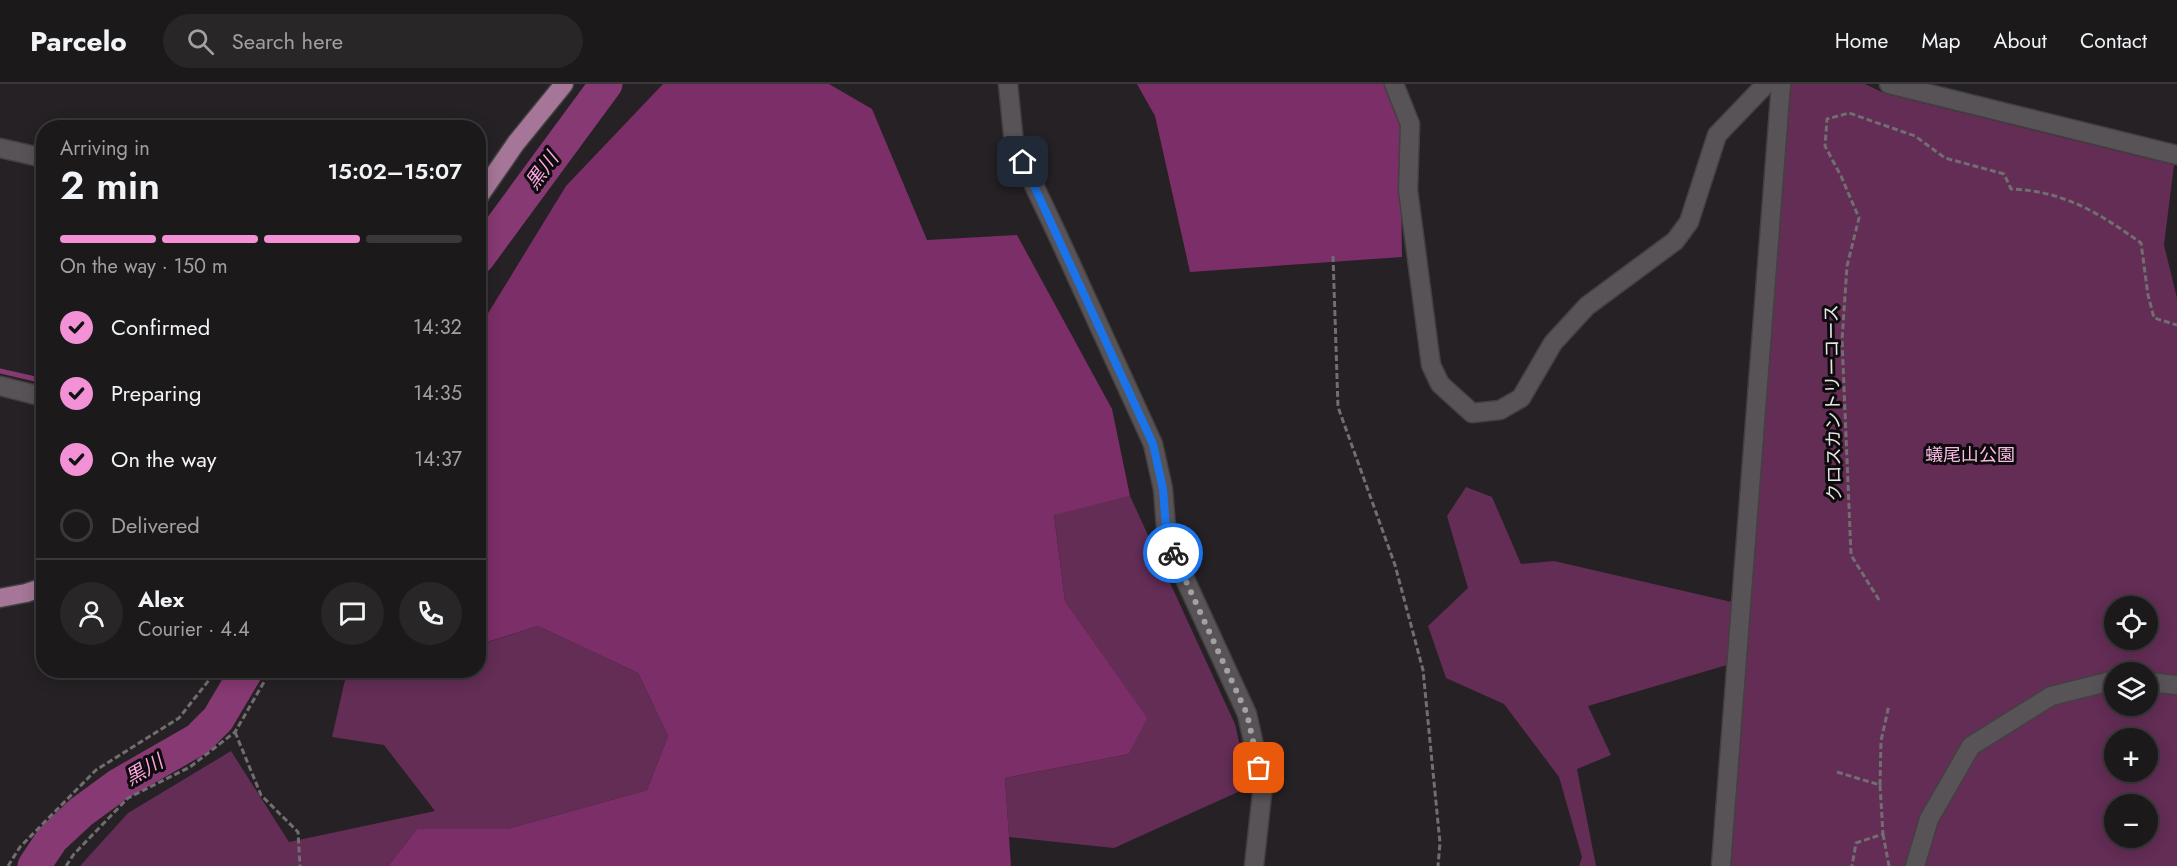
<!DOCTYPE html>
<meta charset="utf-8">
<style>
body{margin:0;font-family:Jost,"Noto Sans JP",sans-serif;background:#292628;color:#f1f3f6;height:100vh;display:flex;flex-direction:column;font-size:22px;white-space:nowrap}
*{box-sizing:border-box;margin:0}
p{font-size:20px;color:#a0a0a3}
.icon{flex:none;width:33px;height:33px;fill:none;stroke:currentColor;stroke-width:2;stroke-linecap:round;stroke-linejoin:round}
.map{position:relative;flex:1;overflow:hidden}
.details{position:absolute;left:36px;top:36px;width:450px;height:558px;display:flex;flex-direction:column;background:#1c191b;border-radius:24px;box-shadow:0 3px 15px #0003,0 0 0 2px #3a383a}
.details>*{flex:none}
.buttons{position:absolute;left:2104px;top:512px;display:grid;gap:12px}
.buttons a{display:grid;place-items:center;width:54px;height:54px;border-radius:50%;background:#1c191b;box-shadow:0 3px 15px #0003,0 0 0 2px #3a383a;font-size:30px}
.pin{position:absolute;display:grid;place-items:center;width:51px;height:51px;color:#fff;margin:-26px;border-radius:12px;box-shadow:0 3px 9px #0006}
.courier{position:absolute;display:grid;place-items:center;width:60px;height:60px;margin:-30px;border:4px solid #1a73e8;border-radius:50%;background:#fff;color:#222;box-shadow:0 2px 8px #0007}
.overview em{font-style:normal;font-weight:600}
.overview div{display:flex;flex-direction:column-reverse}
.overview{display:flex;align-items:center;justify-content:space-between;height:102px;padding:0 24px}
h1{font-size:39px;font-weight:600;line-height:45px}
.bar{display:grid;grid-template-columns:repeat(4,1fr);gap:9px 6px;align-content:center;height:72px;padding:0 24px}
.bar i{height:8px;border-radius:4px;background:#3a383a}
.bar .active{background:#f291d6}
.bar p{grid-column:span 4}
.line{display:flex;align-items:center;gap:15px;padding:0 24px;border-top:2px solid #3a383a}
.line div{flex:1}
.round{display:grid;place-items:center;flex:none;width:63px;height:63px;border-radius:32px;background:#292628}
ol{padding:0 24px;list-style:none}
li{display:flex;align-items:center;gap:18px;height:66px}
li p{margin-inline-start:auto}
li .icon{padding:6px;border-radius:50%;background:#f291d6;color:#111;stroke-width:4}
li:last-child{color:#a0a0a3}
li i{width:33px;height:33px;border:3px solid #3a383a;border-radius:50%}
header{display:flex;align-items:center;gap:36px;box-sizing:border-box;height:84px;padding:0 30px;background:#1c191b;border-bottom:2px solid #3a383a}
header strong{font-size:28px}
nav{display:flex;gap:33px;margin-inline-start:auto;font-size:21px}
.search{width:420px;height:54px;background:#292628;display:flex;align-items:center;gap:15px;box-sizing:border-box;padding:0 21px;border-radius:33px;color:#a0a0a3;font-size:22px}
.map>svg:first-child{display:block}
.green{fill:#632d55;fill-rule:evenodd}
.forest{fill:#7b2e67}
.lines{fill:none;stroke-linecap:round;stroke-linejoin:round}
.stream{stroke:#863972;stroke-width:5}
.river{stroke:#863972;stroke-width:33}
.minor-casing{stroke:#434041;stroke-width:21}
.major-casing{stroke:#434041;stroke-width:21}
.path{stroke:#716e70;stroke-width:3;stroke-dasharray:6 3;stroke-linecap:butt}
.minor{stroke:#585357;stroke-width:18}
.major{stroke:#a57697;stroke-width:18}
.done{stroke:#a4a1a3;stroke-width:6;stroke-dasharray:0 10.8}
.route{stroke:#1a73e8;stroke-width:8}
.labels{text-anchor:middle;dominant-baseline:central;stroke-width:6;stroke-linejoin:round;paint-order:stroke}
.street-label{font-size:18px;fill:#e9e6e7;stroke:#0d0b0c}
.park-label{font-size:18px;fill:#fbb9e6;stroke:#0d0b0c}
.water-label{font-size:20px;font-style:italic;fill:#fba4e1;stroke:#0d0b0c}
</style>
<header>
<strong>Parcelo</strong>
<div class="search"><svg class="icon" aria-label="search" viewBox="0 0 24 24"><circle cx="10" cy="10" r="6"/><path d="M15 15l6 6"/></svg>Search here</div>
<nav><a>Home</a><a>Map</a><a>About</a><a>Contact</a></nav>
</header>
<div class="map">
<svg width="2177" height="782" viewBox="0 0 2177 782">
<rect width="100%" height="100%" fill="#252124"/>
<g class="green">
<path d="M1791 0H1865L1886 10 2174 81 2164 161 2177 214V782H1729L1744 576 1588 622 1611 671 1577 685 1596 782H1579L1582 773 1559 693 1504 620 1446 594 1428 542 1468 504 1447 432 1466 403 1492 413 1521 480 1554 477 1749 522ZM2115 522H2148V555H2115ZM2115 588H2148V621H2115ZM2115 654H2148V687H2115ZM2115 720H2148V753H2115Z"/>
<polygon points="1130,412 1235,640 1249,703 1114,764 1009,753 1005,694 1129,670 1146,634 1065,517 1054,430"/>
<polygon points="538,542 638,589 668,652 647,706 507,745 417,745 388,782 80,782 128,729 231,667 289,758 435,727 384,661 332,653 347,587 389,590 400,586 478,586 479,561"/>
</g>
<g class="forest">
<polygon points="663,0 829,0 872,25 927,156 1017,151 1112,325 1130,412 1054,431 1065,517 1147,634 1129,670 1005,694 1011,782 388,782 417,745 507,745 647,706 668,652 638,589 538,542 478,561 479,244 566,102"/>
<polygon points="1137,0 1386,0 1400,35 1402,173 1190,188 1155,32"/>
</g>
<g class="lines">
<polyline class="stream" points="0,287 44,297"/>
<g class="river">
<polyline points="478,174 606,0"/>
<polyline points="34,782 52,755 81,728 118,701 198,655 218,635 247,586"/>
</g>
<defs>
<g id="minor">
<polyline points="1008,0 1014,59 1058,152 1153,360 1163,405 1167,456 1247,630 1263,701 1254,782"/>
<polyline points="1394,0 1410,40 1408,106 1431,281 1440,300 1472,329 1500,326 1521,314 1553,259 1587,222 1675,157 1689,138 1717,51 1766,0"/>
<polyline points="1889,0 2177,71"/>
<polyline points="0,64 44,74"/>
<polyline points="0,302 44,313"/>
<polyline points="2148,598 2177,601"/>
<polyline points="1721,782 1781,0"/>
<polyline points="1915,782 1929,735 1971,662 2051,612 2115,596"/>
</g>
<g id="major">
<polyline points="478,114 516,59 564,0"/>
<polyline points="0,514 26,509 44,503"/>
</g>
</defs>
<use href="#minor" class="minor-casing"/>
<use href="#major" class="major-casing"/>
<g class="path">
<polyline points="1333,172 1338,323 1395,481 1423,586 1440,759 1438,782"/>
<path d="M1879 516 1851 471 1842 256 1847 182 1859 134 1841 92 1825 62 1827 35 1849 29 1915 52 1945 74 2004 90 2011 105C2064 107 2099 129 2141 159L2148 211 2154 234 2177 241"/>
<polyline points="235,648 261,711 298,748 300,782"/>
<polyline points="1837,688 1880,701 1883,750 1856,759 1852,782"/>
<polyline points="1880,701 1881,657 1889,621"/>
<polyline points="1883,750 1889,782"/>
<polyline points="8,782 20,763 96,686 179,634 217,586"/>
<polyline points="66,782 74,770 128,714 190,683 235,648 271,586"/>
</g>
<use href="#minor" class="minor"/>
<use href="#major" class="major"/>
</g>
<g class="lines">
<polyline class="done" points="1173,469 1247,630 1259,684"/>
<polyline class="route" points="1023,78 1153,360 1163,405 1167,456 1173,469"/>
</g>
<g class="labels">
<g class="street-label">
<text transform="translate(1833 319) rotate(-91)">クロスカントリーコース</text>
</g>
<g class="park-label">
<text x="1970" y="371">蟻尾山公園</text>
</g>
<g class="water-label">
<text transform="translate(542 87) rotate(-54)">黒川</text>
<text transform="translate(144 686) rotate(-30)">黒川</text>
</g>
</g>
</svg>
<div class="buttons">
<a><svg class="icon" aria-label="locate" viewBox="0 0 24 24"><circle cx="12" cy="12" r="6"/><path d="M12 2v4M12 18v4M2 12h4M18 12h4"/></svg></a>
<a><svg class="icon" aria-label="layers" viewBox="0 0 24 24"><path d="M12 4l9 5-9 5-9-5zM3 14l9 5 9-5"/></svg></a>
<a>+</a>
<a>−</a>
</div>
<div class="pin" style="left:1259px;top:684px;background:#ea580c"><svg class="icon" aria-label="bag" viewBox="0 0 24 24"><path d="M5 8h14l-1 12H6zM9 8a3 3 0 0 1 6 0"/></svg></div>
<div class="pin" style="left:1023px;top:78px;background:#1f2937"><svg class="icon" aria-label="home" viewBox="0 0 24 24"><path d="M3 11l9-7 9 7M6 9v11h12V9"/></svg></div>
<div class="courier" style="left:1173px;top:469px"><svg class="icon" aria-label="bike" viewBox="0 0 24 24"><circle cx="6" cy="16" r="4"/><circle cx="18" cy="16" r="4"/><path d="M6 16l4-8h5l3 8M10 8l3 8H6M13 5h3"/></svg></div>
<section class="details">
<div class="overview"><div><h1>2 min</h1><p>Arriving in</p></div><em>15:02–15:07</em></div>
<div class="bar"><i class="active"></i><i class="active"></i><i class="active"></i><i></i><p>On the way · 150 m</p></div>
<ol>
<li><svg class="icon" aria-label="check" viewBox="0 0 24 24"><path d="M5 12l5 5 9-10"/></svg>Confirmed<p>14:32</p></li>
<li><svg class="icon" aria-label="check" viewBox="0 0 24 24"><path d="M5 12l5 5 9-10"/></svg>Preparing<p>14:35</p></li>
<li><svg class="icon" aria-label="check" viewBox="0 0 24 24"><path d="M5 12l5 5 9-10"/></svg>On the way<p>14:37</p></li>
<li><i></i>Delivered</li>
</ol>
<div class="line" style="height:108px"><a class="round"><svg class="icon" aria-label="person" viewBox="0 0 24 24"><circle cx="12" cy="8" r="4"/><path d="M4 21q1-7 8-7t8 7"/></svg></a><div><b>Alex</b><p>Courier · 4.4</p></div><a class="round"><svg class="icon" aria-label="chat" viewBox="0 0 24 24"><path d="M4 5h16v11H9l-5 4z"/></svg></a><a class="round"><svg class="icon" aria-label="phone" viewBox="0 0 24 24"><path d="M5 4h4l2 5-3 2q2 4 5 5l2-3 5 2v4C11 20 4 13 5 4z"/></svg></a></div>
</section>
</div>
